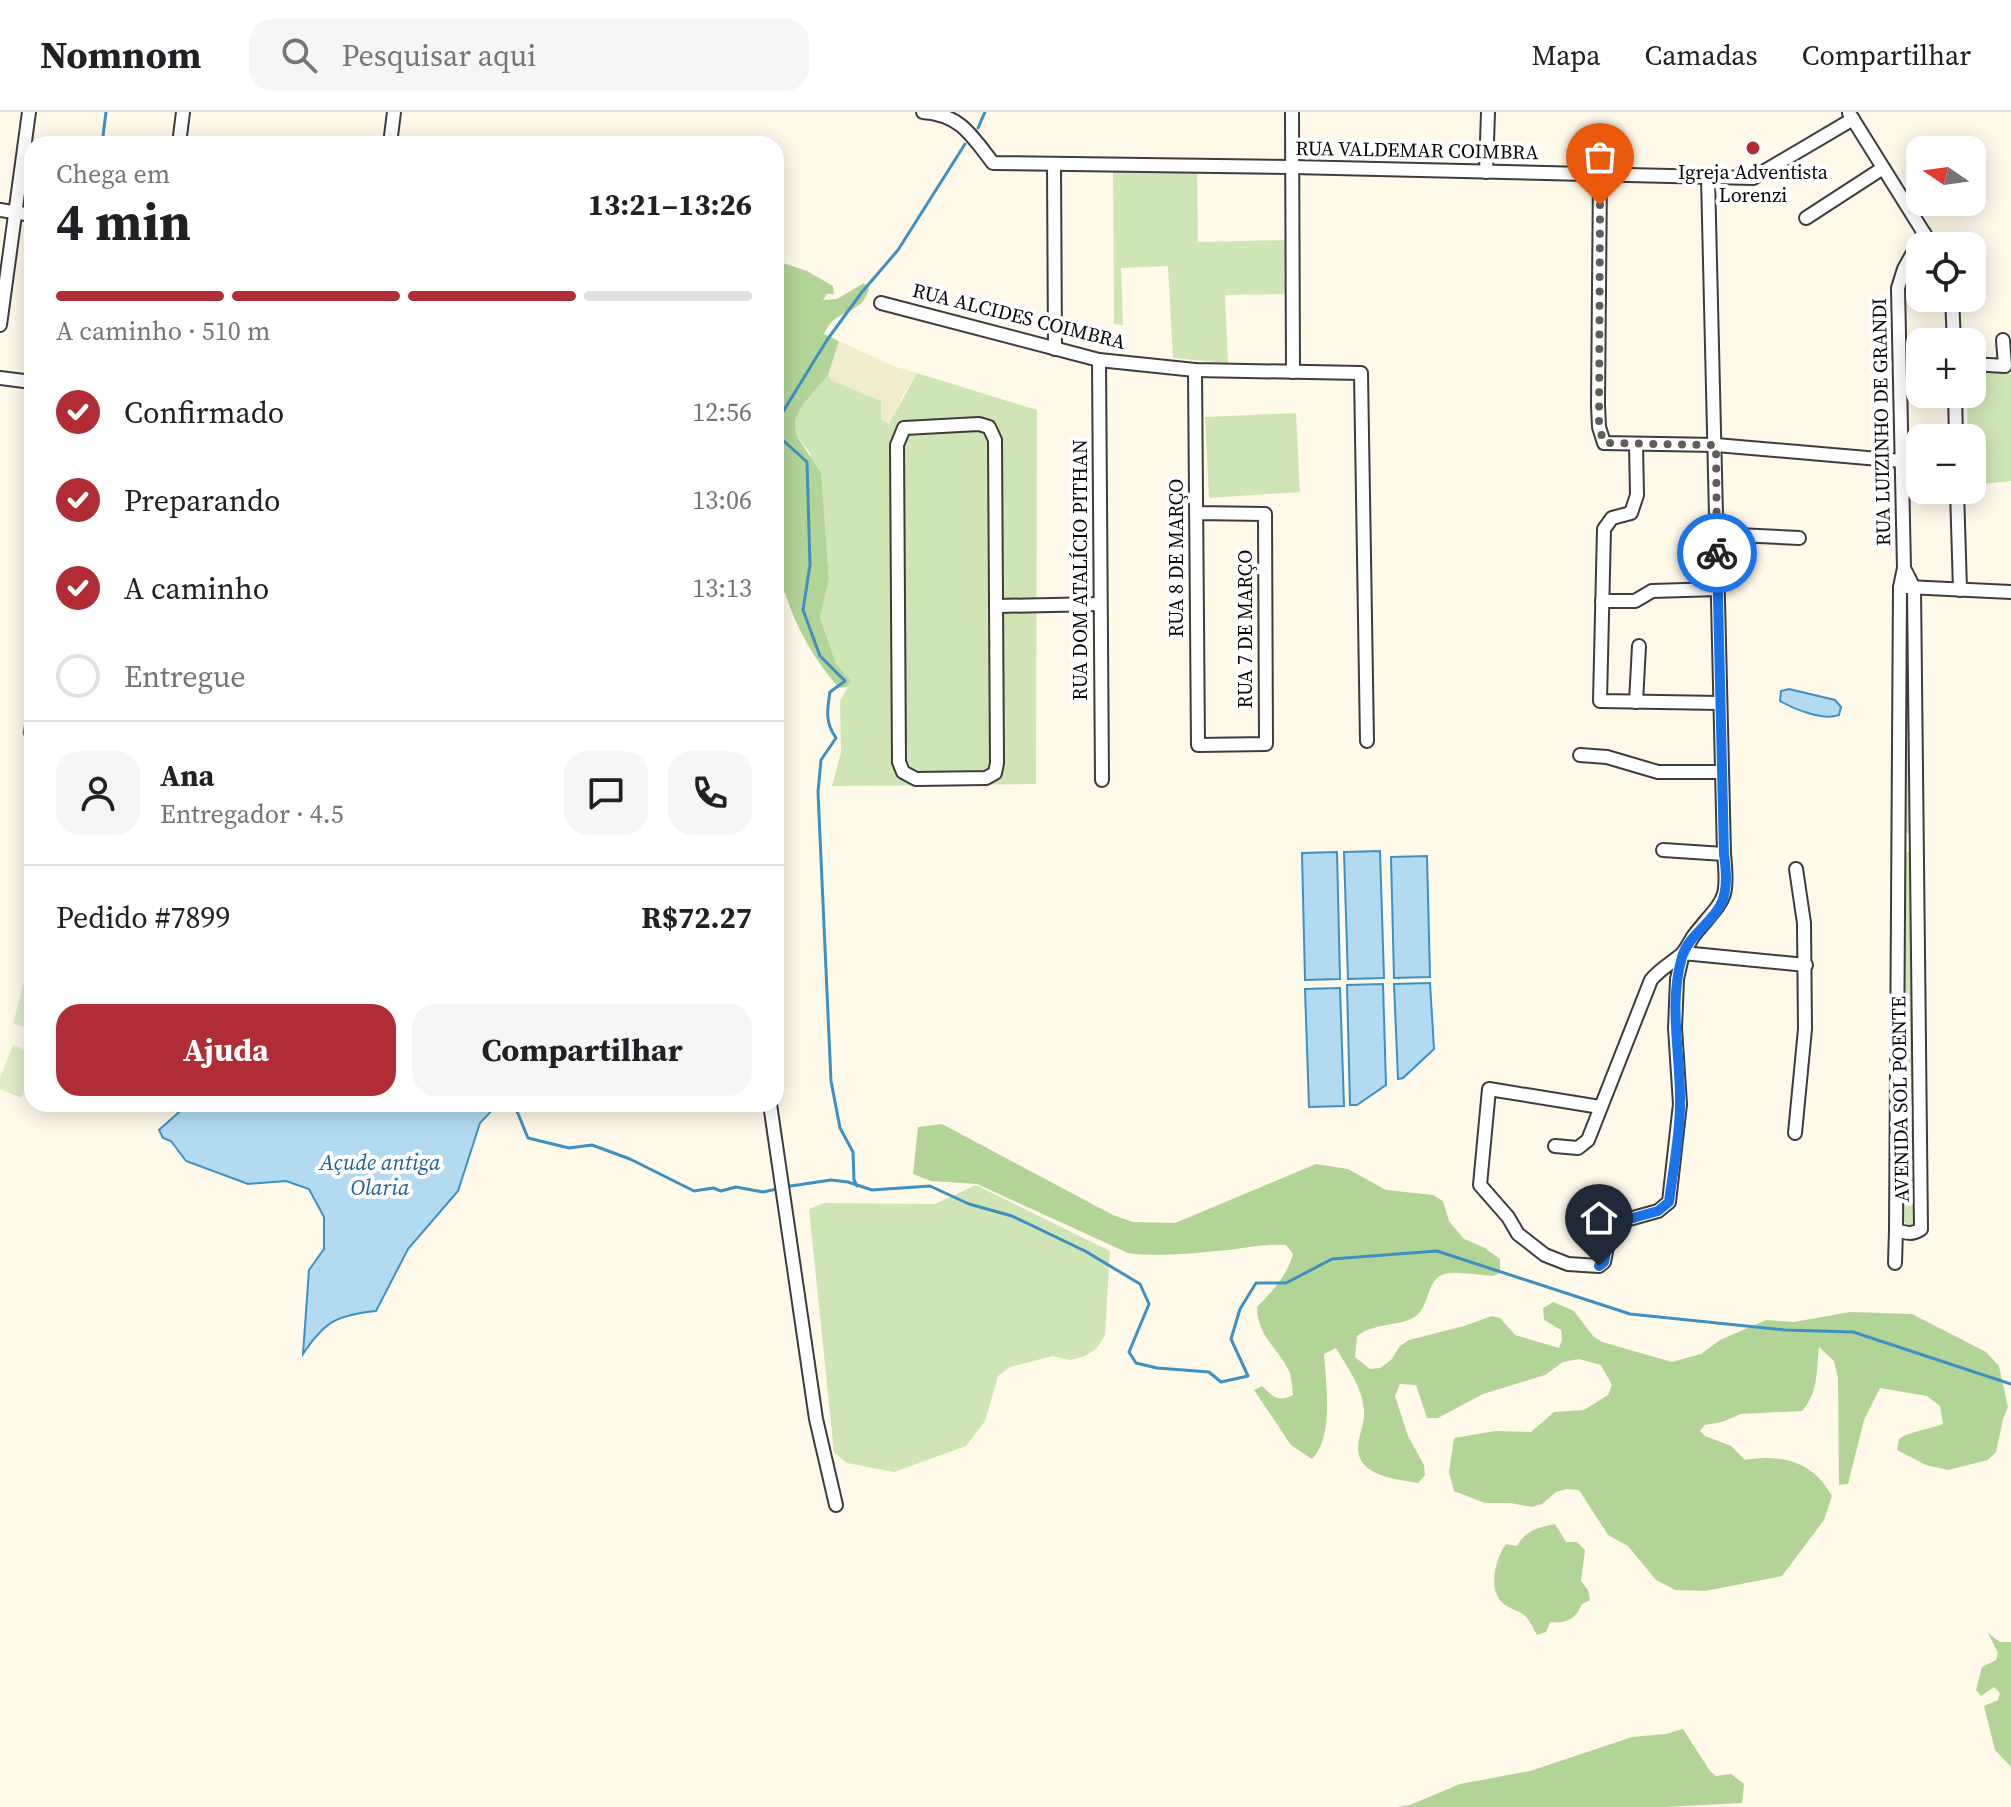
<!DOCTYPE html>
<html lang="pt">
<meta charset="utf-8">
<style>
body{margin:0;font-family:"Source Serif 4",serif;background:#f6f6f6;color:#202124;height:100vh;display:flex;flex-direction:column;font-size:30px;white-space:nowrap}
*{box-sizing:border-box;margin:0}
p{font-size:26px;color:#757577}
.icon{flex:none;width:44px;height:44px;fill:none;stroke:currentColor;stroke-width:2;stroke-linecap:round;stroke-linejoin:round}
.map{position:relative;flex:1;overflow:hidden}
.panel{position:absolute;left:24px;top:24px;width:760px;height:976px;display:flex;flex-direction:column;background:#fff;border-radius:24px;box-shadow:0 4px 20px #0003}
.panel>*{flex:none}
.needle{width:52px;rotate:283deg}
.fabs{position:absolute;left:1906px;top:24px;display:grid;gap:16px}
.fabs a{display:grid;place-items:center;width:80px;height:80px;border-radius:16px;background:#fff;box-shadow:0 4px 20px #0003;font-size:40px}
.pin{position:absolute;display:grid;place-items:center;width:68px;height:68px;color:#fff;margin:-82px -34px;border-radius:50% 50% 50% 0;rotate:-45deg;box-shadow:0 0 8px #0007}
.pin .icon{rotate:45deg}
.courier{position:absolute;display:grid;place-items:center;width:80px;height:80px;margin:-40px;border:6px solid #1a73e8;border-radius:50%;background:#fff;color:#222;box-shadow:0 2px 10px #0007}
.summary em{font-style:normal;font-weight:700}
.summary div{display:flex;flex-direction:column-reverse}
.summary{display:flex;align-items:center;justify-content:space-between;height:136px;padding:0 32px}
h1{font-size:52px;font-weight:700;line-height:60px}
.bar{display:grid;grid-template-columns:repeat(4,1fr);gap:12px 8px;align-content:center;height:96px;padding:0 32px}
.bar i{height:10px;border-radius:6px;background:#e0e0e0}
.bar .selected{background:#b02d36}
.bar p{grid-column:span 4}
.line{display:flex;align-items:center;gap:20px;padding:0 32px;border-top:2px solid #e0e0e0}
.line div{flex:1}
.round{display:grid;place-items:center;flex:none;width:84px;height:84px;border-radius:24px;background:#f6f6f6}
ol{padding:0 32px;list-style:none}
li{display:flex;align-items:center;gap:24px;height:88px}
li p{margin-inline-start:auto}
li .icon{padding:8px;border-radius:50%;background:#b02d36;color:#fff;stroke-width:4}
li:last-child{color:#757577}
li i{width:44px;height:44px;border:4px solid #e0e0e0;border-radius:50%}
.cta{display:flex;gap:16px;margin-top:auto;padding:16px 32px}
.cta a{flex:1;height:92px;border-radius:24px;background:#b02d36;color:#fff;font-size:32px;font-weight:700;line-height:92px;text-align:center}
.cta a+a{background:#f6f6f6;color:#202124}
header{display:flex;align-items:center;gap:48px;box-sizing:border-box;height:112px;padding:0 40px;background:#fff;border-bottom:2px solid #e0e0e0}
header strong{font-size:38px}
nav{display:flex;gap:44px;margin-inline-start:auto;font-size:28px}
.search{width:560px;height:72px;background:#f6f6f6;display:flex;align-items:center;gap:20px;box-sizing:border-box;padding:0 28px;border-radius:24px;color:#757577;font-size:30px}
.map>svg:first-child{display:block}
.farmland{fill:#f1edcc}
.green{fill:#cfe5b6}
.forest{fill:#b3d497}
.pitch{fill:#e0edc7}
.water{fill:#b2daf1;stroke:#3e90c3;stroke-width:2}
.lines{fill:none;stroke-linecap:round;stroke-linejoin:round}
.stream{stroke:#3e90c3;stroke-width:3}
.street-casing{stroke:#3d3d3d;stroke-width:16}
.street{stroke:#fff;stroke-width:12}
.done{stroke:#5f5e58;stroke-width:8;stroke-dasharray:0 14.4}
.route{stroke:#1a73e8;stroke-width:10}
.poi-dot{fill:#b02d36;stroke:#fff;stroke-width:3}
.labels{text-anchor:middle;dominant-baseline:central;stroke-width:8;stroke-linejoin:round;paint-order:stroke}
.street-label{font-size:20px;fill:#0a0a0a;stroke:#fff}
.poi-label{font-size:20px;fill:#0a0a0a;stroke:#fff}
.water-label{font-size:22px;font-style:italic;fill:#1e6192;stroke:#fff}
</style>
<header>
<strong>Nomnom</strong>
<div class="search"><svg class="icon" aria-label="search" viewBox="0 0 24 24"><circle cx="10" cy="10" r="6"/><path d="M15 15l6 6"/></svg>Pesquisar aqui</div>
<nav><a>Mapa</a><a>Camadas</a><a>Compartilhar</a></nav>
</header>
<div class="map">
<svg width="2011" height="1695" viewBox="0 0 2011 1695">
<rect width="100%" height="100%" fill="#fef9e9"/>
<polygon class="farmland" points="839,229 893,254 917,261 903,283 890,313 881,307 881,289 831,268 828,263"/>
<g class="green">
<polygon points="1113,57 1197,60 1198,130 1287,128 1287,182 1225,183 1228,251 1173,246 1168,154 1121,156 1123,213 1114,212"/>
<polygon points="1972,257 2011,261 2011,369 1972,373 1972,326 1968,326 1967,282 1972,282"/>
<polygon points="917,261 1037,298 1036,672 832,674 841,640 840,589 851,569 836,552 820,505 829,466 824,406 810,341 796,323 795,308 801,295 828,263 831,268 881,289 881,307 889,312"/>
<polygon points="1296,301 1300,380 1209,386 1205,305"/>
<polygon points="1908,487 1914,722 1910,723 1905,719"/>
<polygon points="1908,740 1911,741 1913,747 1913,979 1909,988 1905,989 1900,987 1904,743"/>
<polygon points="1909,1003 1915,1010 1917,1111 1908,1114 1900,1105 1900,1009"/>
<polygon points="976,1073 1110,1139 1105,1223 1097,1236 1085,1244 1070,1248 1053,1244 1010,1255 998,1264 985,1309 966,1334 894,1360 847,1351 834,1341 809,1097 824,1091 935,1092"/>
</g>
<g class="forest">
<path d="M776 143 777 149 807 159 833 174 834 182H827L823 188 837 187 864 171 869 177C862 201 843 197 831 211 828 214 826 218 824 222L839 229 828 263 801 295 795 308 796 323 821 361 829 467 820 505 836 552 851 569 847 575 839 576C815 549 796 516 785 481L776 477Z"/>
<path d="M942 1012 1113 1103 1133 1110 1175 1111 1316 1052 1348 1057 1386 1078 1433 1083 1443 1089 1449 1109 1464 1127 1485 1136 1500 1147V1161L1493 1164C1479 1163 1463 1160 1449 1161 1423 1164 1433 1197 1411 1207 1393 1214 1373 1212 1357 1224L1355 1245 1370 1257 1380 1256 1391 1248 1400 1234 1409 1228 1464 1214 1492 1204 1500 1206 1515 1223 1559 1236 1562 1228 1561 1218 1544 1208 1543 1196 1553 1190 1574 1199 1593 1224 1602 1230 1672 1250 1701 1242 1720 1228 1766 1208 1794 1210 1850 1200 1912 1202 1986 1240 1999 1254 2008 1295 2003 1307 1996 1340 1988 1348 1948 1358 1926 1353 1897 1338 1899 1327C1912 1318 1928 1318 1943 1312L1940 1294 1927 1284 1880 1276 1864 1308 1848 1372 1839 1373 1838 1266 1834 1249 1819 1235C1816 1259 1819 1280 1802 1299L1741 1302 1722 1310 1705 1313 1700 1319 1705 1324 1731 1334 1745 1348C1782 1342 1813 1349 1832 1384L1824 1408 1782 1464 1705 1479 1675 1478 1656 1468 1628 1434 1608 1423 1579 1378 1567 1377 1556 1380 1542 1392 1532 1395 1510 1391H1485L1454 1379 1449 1360 1454 1326 1495 1319 1531 1320 1554 1300 1584 1298 1608 1283 1612 1273 1601 1253 1579 1247 1563 1250 1545 1263 1483 1282 1438 1306H1427L1416 1273 1400 1272 1395 1284 1408 1324 1424 1353 1425 1363 1418 1371C1398 1367 1358 1365 1358 1336 1358 1324 1365 1312 1364 1299 1363 1276 1347 1255 1336 1236L1324 1242C1326 1270 1334 1326 1312 1347L1291 1333 1254 1278 1262 1274C1272 1284 1278 1291 1293 1283 1292 1275 1292 1264 1288 1257 1276 1234 1257 1223 1257 1195 1272 1180 1288 1162 1293 1142L1286 1133C1262 1131 1240 1138 1216 1139 1187 1142 1156 1145 1128 1141L977 1072 931 1069 913 1062 918 1015Z"/>
<path d="M1555 1412 1566 1430H1577L1585 1438 1581 1469 1588 1478 1590 1488 1582 1492C1576 1507 1566 1512 1550 1510L1546 1520 1537 1523C1534 1518 1531 1511 1527 1506 1522 1499 1511 1498 1504 1492 1487 1479 1495 1447 1506 1432L1517 1434C1526 1418 1537 1416 1555 1412Z"/>
<polygon points="1988,1521 2000,1530 2011,1530 2011,1655 1995,1638 1984,1594 1998,1588 2000,1581 1994,1575 1981,1584 1976,1578 1982,1555 1996,1548 1998,1541"/>
<polygon points="1683,1617 1710,1659 1716,1664 1731,1662 1744,1672 1742,1691 1664,1695 1398,1695 1410,1693 1460,1672 1530,1659 1632,1625 1666,1622"/>
</g>
<g class="pitch">
<polygon points="26,862 32,864 32,917 13,912"/>
<polygon points="13,933 32,941 32,959 21,986 0,977 0,965"/>
</g>
<g class="water">
<path d="M1789 577 1835 588 1841 595 1839 603C1823 609 1794 597 1780 589L1781 579Z"/>
<polygon points="1380,739 1384,866 1348,867 1344,740"/>
<polygon points="1337,740 1340,867 1305,868 1302,741"/>
<polygon points="1427,744 1430,865 1394,866 1391,745"/>
<polygon points="1430,871 1434,937 1403,966 1398,967 1394,872"/>
<polygon points="1383,872 1386,973 1357,993 1350,993 1347,873"/>
<polygon points="1340,876 1344,994 1309,995 1305,877"/>
<path d="M188 992H498L480 1011 458 1079 408 1137 376 1199C337 1203 325 1209 303 1242L309 1158 324 1137V1105L309 1077 286 1069 248 1072 186 1049 171 1029 163 1026 159 1018Z"/>
</g>
<g class="lines">
<g class="stream">
<polyline points="978,16 985,0"/>
<polyline points="102,32 106,0"/>
<polyline points="776,311 827,228 862,180 898,138 965,32"/>
<path d="M776 322 807 350 810 453 803 498 820 544 845 569 830 580C827 599 825 610 836 626L821 648 818 680 831 969 840 1016 853 1040 854 1068 857 1074"/>
<polyline points="32,434 32,435"/>
<polyline points="32,575 24,621 32,639"/>
<polyline points="514,992 528,1026 569,1036 592,1033 630,1047 694,1079 713,1076 721,1079 736,1075 763,1080 777,1077"/>
<polyline points="784,1075 831,1068 848,1070 872,1078 930,1074 969,1092 1012,1104 1085,1139 1140,1172 1149,1192 1129,1240 1136,1251 1157,1256 1209,1260 1221,1270 1248,1264 1231,1227 1240,1197 1256,1171 1286,1171 1332,1147 1437,1139 1630,1202 1785,1218 1853,1220 2011,1272"/>
</g>
<defs>
<g id="street">
<path d="M923 0C961 3 971 23 993 51L1293 55 1753 66 1853 7"/>
<polyline points="1292,0 1293,260"/>
<polyline points="1849,1 1932,134"/>
<polyline points="179,32 183,0"/>
<polyline points="390,32 394,0"/>
<polyline points="1054,52 1055,237"/>
<polyline points="1486,60 1488,0"/>
<polyline points="1600,62 1598,293 1599,315 1604,331 1716,333 1902,349"/>
<polyline points="0,98 32,103"/>
<polyline points="1806,106 1883,56"/>
<polyline points="1952,186 1954,230"/>
<polyline points="881,191 1099,248 1195,258 1361,261 1367,629"/>
<polyline points="0,213 29,0"/>
<polyline points="1099,248 1102,668"/>
<polyline points="1972,252 2005,254 2003,228"/>
<polyline points="1195,258 1198,633 1266,632 1265,402 1196,401"/>
<polyline points="0,266 32,270"/>
<polyline points="1955,282 1956,326"/>
<polygon points="979,312 989,315 995,328 997,651 995,661 986,666 916,667 903,660 899,650 897,333 904,316"/>
<polyline points="1636,332 1637,383 1631,401 1612,406 1604,417 1600,589 1720,591"/>
<polyline points="1957,378 1960,478"/>
<polyline points="1717,422 1799,426"/>
<path d="M1904 456 1914 476 1921 1117C1913 1123 1905 1121 1896 1118L1900 475 1904 456 1898 176 1904 157 1924 121"/>
<polyline points="1907,475 2011,480"/>
<polyline points="1602,489 1635,489 1652,479 1718,477"/>
<polyline points="997,494 1100,492"/>
<polyline points="1636,590 1639,534"/>
<polyline points="1580,643 1607,645 1658,660 1722,660"/>
<polyline points="1663,738 1724,742"/>
<polyline points="770,992 816,1307 836,1393"/>
<polyline points="1600,995 1489,977 1480,1073 1508,1105 1518,1122 1545,1143 1568,1152 1599,1154 1604,1150 1610,1120 1615,1111 1658,1099 1669,1090 1680,992 1675,916 1677,867 1683,841 1806,853"/>
<polyline points="1795,1021 1805,917 1804,811 1796,757"/>
<path d="M1555 1034 1578 1036 1588 1028 1651 868C1660 857 1670 852 1681 843 1687 837 1690 828 1695 822 1724 786 1729 790 1724 742L1708 65"/>
<polyline points="1895,1151 1896,1118"/>
</g>
</defs>
<use href="#street" class="street-casing"/>
<use href="#street" class="street"/>
</g>
<g class="lines">
<polyline class="done" points="1600,93 1599,315 1604,331 1716,333 1717,441"/>
<path class="route" d="M1599 1154 1604 1150 1610 1120 1615 1111 1658 1099 1669 1090C1673 1058 1680 1024 1680 992 1681 942 1668 894 1682 845 1689 822 1713 811 1722 790 1728 774 1726 758 1724 742L1717 441"/>
</g>
<circle class="poi-dot" cx="1753" cy="36" r="8"/>
<g class="labels">
<g class="street-label">
<text transform="translate(1417 38) rotate(1)">RUA VALDEMAR COIMBRA</text>
<text transform="translate(1019 204) rotate(14)">RUA ALCIDES COIMBRA</text>
<text transform="translate(1881 310) rotate(-91)">RUA LUIZINHO DE GRANDI</text>
<text transform="translate(1176 446) rotate(-90)">RUA 8 DE MARÇO</text>
<text transform="translate(1080 458) rotate(-90)">RUA DOM ATALÍCIO PITHAN</text>
<text transform="translate(1245 517) rotate(-90)">RUA 7 DE MARÇO</text>
<text transform="translate(1900 987) rotate(-91)">AVENIDA SOL POENTE</text>
</g>
<g class="poi-label">
<text x="1753" y="60">Igreja Adventista<tspan x="1753" dy="23">Lorenzi</tspan></text>
</g>
<g class="water-label">
<text x="380" y="1050">Açude antiga<tspan x="380" dy="25">Olaria</tspan></text>
</g>
</g>
</svg>
<div class="fabs">
<a><svg class="needle" viewBox="-14 -14 28 28"><path d="M0-13l5 13h-10z" fill="#e53935"/><path d="M0 13l5-13h-10z" fill="#757577"/></svg></a>
<a><svg class="icon" aria-label="locate" viewBox="0 0 24 24"><circle cx="12" cy="12" r="6"/><path d="M12 2v4M12 18v4M2 12h4M18 12h4"/></svg></a>
<a>+</a>
<a>−</a>
</div>
<div class="pin" style="left:1600px;top:93px;background:#ea580c"><svg class="icon" aria-label="bag" viewBox="0 0 24 24"><path d="M5 8h14l-1 12H6zM9 8a3 3 0 0 1 6 0"/></svg></div>
<div class="pin" style="left:1599px;top:1154px;background:#1f2937"><svg class="icon" aria-label="home" viewBox="0 0 24 24"><path d="M3 11l9-7 9 7M6 9v11h12V9"/></svg></div>
<div class="courier" style="left:1717px;top:441px"><svg class="icon" aria-label="bike" viewBox="0 0 24 24"><circle cx="6" cy="16" r="4"/><circle cx="18" cy="16" r="4"/><path d="M6 16l4-8h5l3 8M10 8l3 8H6M13 5h3"/></svg></div>
<section class="panel">
<div class="summary"><div><h1>4 min</h1><p>Chega em</p></div><em>13:21–13:26</em></div>
<div class="bar"><i class="selected"></i><i class="selected"></i><i class="selected"></i><i></i><p>A caminho · 510 m</p></div>
<ol>
<li><svg class="icon" aria-label="check" viewBox="0 0 24 24"><path d="M5 12l5 5 9-10"/></svg>Confirmado<p>12:56</p></li>
<li><svg class="icon" aria-label="check" viewBox="0 0 24 24"><path d="M5 12l5 5 9-10"/></svg>Preparando<p>13:06</p></li>
<li><svg class="icon" aria-label="check" viewBox="0 0 24 24"><path d="M5 12l5 5 9-10"/></svg>A caminho<p>13:13</p></li>
<li><i></i>Entregue</li>
</ol>
<div class="line" style="height:144px"><a class="round"><svg class="icon" aria-label="person" viewBox="0 0 24 24"><circle cx="12" cy="8" r="4"/><path d="M4 21q1-7 8-7t8 7"/></svg></a><div><b>Ana</b><p>Entregador · 4.5</p></div><a class="round"><svg class="icon" aria-label="chat" viewBox="0 0 24 24"><path d="M4 5h16v11H9l-5 4z"/></svg></a><a class="round"><svg class="icon" aria-label="phone" viewBox="0 0 24 24"><path d="M5 4h4l2 5-3 2q2 4 5 5l2-3 5 2v4C11 20 4 13 5 4z"/></svg></a></div>
<div class="line" style="height:104px"><div>Pedido #7899</div><b>R$72.27</b></div>
<div class="cta"><a>Ajuda</a><a>Compartilhar</a></div>
</section>
</div>
